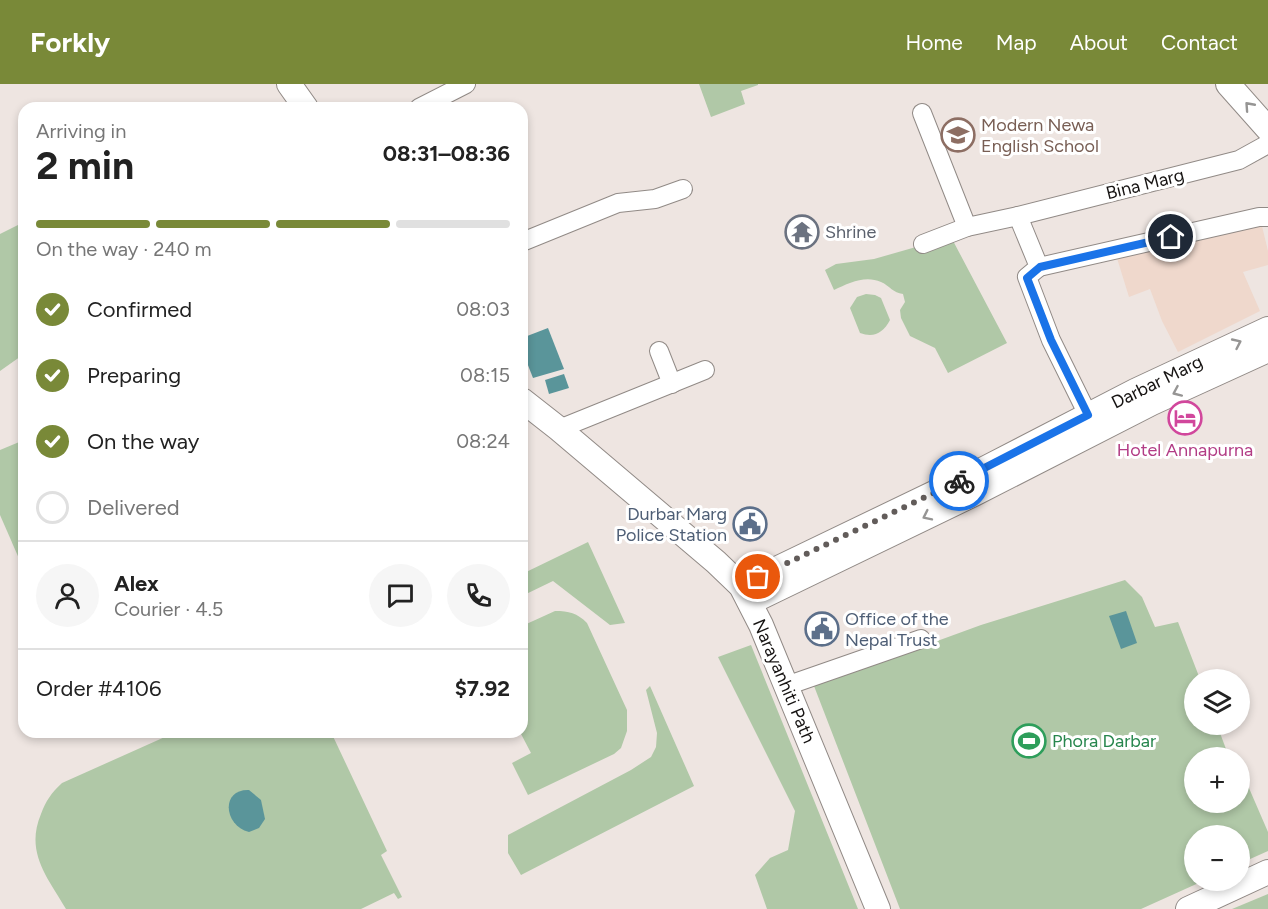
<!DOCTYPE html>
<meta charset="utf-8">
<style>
body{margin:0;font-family:Figtree,sans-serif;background:#f6f6f6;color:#222;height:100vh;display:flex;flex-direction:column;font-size:22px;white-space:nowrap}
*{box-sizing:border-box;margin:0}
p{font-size:20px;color:#767676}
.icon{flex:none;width:33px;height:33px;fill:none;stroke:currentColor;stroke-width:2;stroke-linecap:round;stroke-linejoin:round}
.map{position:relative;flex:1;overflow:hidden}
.panel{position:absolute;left:18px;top:18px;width:510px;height:636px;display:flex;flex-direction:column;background:#fff;border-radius:18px;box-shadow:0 3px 9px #0003}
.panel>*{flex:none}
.fabs{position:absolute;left:1184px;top:585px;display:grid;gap:12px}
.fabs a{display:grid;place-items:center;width:66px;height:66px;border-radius:50%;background:#fff;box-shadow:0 3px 9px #0003;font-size:30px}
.pin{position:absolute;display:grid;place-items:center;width:51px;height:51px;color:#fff;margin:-26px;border:3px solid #fff;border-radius:50%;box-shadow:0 2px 6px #0007}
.courier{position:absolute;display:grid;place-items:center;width:60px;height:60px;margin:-30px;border:4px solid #1a73e8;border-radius:50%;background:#fff;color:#222;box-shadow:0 2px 8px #0007}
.overview em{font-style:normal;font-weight:700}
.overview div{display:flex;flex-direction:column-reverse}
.overview{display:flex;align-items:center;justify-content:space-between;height:102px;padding:0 18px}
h1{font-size:39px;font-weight:700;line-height:45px}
.bar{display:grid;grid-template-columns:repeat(4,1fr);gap:9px 6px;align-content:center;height:72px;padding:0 18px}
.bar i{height:8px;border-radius:4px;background:#e0e0e0}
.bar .current{background:#798938}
.bar p{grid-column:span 4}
.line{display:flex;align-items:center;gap:15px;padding:0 18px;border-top:2px solid #e0e0e0}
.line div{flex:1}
.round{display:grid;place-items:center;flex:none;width:63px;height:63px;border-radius:32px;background:#f6f6f6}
ol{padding:0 18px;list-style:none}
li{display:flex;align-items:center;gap:18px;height:66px}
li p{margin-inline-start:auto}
li .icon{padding:6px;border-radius:50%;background:#798938;color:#fff;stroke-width:4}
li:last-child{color:#767676}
li i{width:33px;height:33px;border:3px solid #e0e0e0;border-radius:50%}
header{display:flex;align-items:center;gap:36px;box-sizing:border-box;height:84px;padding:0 30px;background:#798938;color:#fff}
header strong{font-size:28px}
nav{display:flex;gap:33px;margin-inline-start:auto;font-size:21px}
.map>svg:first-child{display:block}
.commercial{fill:#efd8cc}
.green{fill:#b0c8a7}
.water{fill:#5a959a}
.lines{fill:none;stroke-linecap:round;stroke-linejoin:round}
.minor-casing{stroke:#918a86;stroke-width:20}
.major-casing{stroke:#918a86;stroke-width:26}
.minor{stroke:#fff;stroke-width:18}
.major{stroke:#fff;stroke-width:24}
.oneway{stroke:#969594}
.done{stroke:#625c5a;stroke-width:6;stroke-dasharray:0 10.8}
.route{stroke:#1a73e8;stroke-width:8}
.labels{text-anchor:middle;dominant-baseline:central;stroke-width:6;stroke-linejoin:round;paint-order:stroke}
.education-label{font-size:18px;fill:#785e54;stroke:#fff;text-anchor:start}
.street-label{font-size:18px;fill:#161312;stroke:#fff}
.worship-label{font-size:18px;fill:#5b616d;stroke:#fff;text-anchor:start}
.hotel-label{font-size:18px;fill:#b23c85;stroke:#fff}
.service-label{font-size:18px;fill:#4e5e75;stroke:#fff;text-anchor:end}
.leisure-label{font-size:18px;fill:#27864d;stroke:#fff;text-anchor:start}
</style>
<header>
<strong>Forkly</strong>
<nav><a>Home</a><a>Map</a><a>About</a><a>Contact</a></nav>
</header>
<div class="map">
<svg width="1268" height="825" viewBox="0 0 1268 825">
<rect width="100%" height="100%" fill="#eee5e1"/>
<polygon class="commercial" points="1261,138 1268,167 1268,181 1243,188 1260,227 1178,268 1162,237 1150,205 1129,213 1116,171"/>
<g class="green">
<polygon points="699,0 758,0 758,1 741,7 745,20 711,33"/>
<polygon points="24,138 24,270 0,287 0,150"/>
<path d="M951 153 1007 259 948 289 935 264 910 252 901 234 900 226 905 218 903 210C893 209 890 202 881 198 865 191 849 199 834 206L825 186 836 180 874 175Z"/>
<path d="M866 210 875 211 881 214 890 236C883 249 874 254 860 249L850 224 857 213Z"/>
<polygon points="24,356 24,486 0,431 0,366"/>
<polygon points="588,458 625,539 610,541 553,497 522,512 522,490"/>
<polygon points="1125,496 1142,513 1155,543 1178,538 1200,595 1194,596 1194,640 1217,641 1229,673 1194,674 1194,718 1239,718 1239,681 1268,748 1268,767 1239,780 1239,752 1194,752 1194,796 1203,797 1141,825 900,825 814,602 981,541"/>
<path d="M555 527C569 527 577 529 587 539L627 626V647L621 664 614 670 528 711 512 679 531 669 520 648H522V542Z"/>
<polygon points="751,561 858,825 767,825 755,791 770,774 788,766 795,727 718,573"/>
<polygon points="650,602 694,702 521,791 508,769 508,751 631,686 651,673 656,663 657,649 646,606"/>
<path d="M176 648H331L387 767 381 771 402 813 398 815 394 809 361 825H66C47 793 25 768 41 730 46 717 51 709 62 699Z"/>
<polygon points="1268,810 1268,825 1232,825"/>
</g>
<g class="water">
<polygon points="548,244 564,285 533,294 522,266 522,254"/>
<polygon points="564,290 569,304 549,310 545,296"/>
<polygon points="1126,527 1137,559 1121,565 1109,532"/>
<path d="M249 706 261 716 265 735 259 744 249 748C224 742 220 705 249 706Z"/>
</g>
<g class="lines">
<defs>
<g id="minor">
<polyline points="419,24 466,0"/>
<polyline points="922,29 967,143"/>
<polyline points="1018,132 1239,76 1268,60"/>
<polyline points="522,158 618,119 655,115 683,105"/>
<polyline points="923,160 967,143 1018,132 1039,183 1027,193 1051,256 1088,331"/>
<polyline points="1039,183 1259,133 1268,133"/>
<polyline points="659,267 672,300"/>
<polyline points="559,345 705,286"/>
<polyline points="786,602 921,555"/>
</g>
<g id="major">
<polyline points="289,0 306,24"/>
<polyline points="1228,0 1268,45"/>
<polyline points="522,316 559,345 716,478 741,502 761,541 878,825"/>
<polyline points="741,502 984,385 1135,307 1268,245"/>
<polyline points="751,518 974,410 1152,319 1268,266"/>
<polyline points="1188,825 1268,788"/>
</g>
</defs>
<use href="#minor" class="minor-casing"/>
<use href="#major" class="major-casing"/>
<use href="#minor" class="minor"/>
<use href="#major" class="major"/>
</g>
<defs><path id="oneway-chevron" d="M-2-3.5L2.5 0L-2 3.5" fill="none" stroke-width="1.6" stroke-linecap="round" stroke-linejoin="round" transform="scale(1.5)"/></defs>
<g class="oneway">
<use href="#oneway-chevron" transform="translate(1249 22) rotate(-132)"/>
<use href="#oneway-chevron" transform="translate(1237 259) rotate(-25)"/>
<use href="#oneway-chevron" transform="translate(1177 308) rotate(156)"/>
<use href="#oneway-chevron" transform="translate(927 432) rotate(154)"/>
</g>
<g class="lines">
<polyline class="done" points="758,493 959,397"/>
<polyline class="route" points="959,397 1088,331 1051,256 1027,194 1040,183 1171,153"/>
</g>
<defs>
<symbol id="school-ring" viewBox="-11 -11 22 22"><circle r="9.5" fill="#fff" stroke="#8d6e63" stroke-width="1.5"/><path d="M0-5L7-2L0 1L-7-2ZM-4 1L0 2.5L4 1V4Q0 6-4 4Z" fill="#8d6e63"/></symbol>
<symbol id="temple-ring" viewBox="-11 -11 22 22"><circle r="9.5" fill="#fff" stroke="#6b7280" stroke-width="1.5"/><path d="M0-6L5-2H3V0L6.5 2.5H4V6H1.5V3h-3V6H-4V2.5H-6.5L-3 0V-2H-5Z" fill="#6b7280"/></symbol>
<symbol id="hotel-ring" viewBox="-11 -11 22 22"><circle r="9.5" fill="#fff" stroke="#d1479c" stroke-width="1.5"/><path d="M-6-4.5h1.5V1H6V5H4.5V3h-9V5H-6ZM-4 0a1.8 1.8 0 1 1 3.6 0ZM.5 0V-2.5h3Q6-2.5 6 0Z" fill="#d1479c"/></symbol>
<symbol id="civic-ring" viewBox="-11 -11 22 22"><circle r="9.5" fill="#fff" stroke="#5c6f8a" stroke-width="1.5"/><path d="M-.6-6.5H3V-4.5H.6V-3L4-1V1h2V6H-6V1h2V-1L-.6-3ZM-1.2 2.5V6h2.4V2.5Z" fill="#5c6f8a"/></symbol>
<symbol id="stadium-ring" viewBox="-11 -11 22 22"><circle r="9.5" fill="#fff" stroke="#2e9e5b" stroke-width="1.5"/><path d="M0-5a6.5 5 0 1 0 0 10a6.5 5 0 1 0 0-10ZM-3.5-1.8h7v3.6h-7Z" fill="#2e9e5b"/></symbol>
</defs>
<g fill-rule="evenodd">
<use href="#school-ring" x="939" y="32" width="38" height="38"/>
<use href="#temple-ring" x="783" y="129" width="38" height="38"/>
<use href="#hotel-ring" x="1166" y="315" width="38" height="38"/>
<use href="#civic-ring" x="731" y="421" width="38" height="38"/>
<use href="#civic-ring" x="803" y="526" width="38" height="38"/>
<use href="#stadium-ring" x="1010" y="638" width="38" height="38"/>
</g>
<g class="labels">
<g class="education-label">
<text x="981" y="41">Modern Newa<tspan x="981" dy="21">English School</tspan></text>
</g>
<g class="street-label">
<text transform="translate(1145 100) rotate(-14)">Bina Marg</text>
<text transform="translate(1157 298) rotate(-26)">Darbar Marg</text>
<text transform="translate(784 597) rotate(67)">Narayanhiti Path</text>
</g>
<g class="worship-label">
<text x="825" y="148">Shrine</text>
</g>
<g class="hotel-label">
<text x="1185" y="366">Hotel Annapurna</text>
</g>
<g class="service-label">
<text x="727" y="430">Durbar Marg<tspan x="727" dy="21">Police Station</tspan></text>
<text x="845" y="535" text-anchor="start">Office of the<tspan x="845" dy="21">Nepal Trust</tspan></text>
</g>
<g class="leisure-label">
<text x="1052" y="657">Phora Darbar</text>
</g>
</g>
</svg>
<div class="fabs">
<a><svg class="icon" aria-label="layers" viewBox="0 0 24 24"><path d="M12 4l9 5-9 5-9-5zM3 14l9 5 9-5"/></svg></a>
<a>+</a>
<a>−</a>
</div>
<div class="pin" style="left:758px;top:493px;background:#ea580c"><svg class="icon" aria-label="bag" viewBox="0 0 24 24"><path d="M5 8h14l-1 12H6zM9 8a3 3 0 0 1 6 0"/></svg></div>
<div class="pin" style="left:1171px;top:153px;background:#1f2937"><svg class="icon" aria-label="home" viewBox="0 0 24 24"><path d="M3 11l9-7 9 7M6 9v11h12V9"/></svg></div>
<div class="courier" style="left:959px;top:397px"><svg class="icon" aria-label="bike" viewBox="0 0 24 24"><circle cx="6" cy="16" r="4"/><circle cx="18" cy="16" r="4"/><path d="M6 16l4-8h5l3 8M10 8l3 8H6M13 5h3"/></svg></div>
<section class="panel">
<div class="overview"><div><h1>2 min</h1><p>Arriving in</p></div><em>08:31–08:36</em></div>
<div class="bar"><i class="current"></i><i class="current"></i><i class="current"></i><i></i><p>On the way · 240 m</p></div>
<ol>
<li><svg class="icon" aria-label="check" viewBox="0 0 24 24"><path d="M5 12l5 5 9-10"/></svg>Confirmed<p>08:03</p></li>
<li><svg class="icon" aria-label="check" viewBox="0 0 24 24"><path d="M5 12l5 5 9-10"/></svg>Preparing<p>08:15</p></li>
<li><svg class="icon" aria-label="check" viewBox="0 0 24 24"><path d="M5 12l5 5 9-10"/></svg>On the way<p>08:24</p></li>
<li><i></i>Delivered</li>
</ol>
<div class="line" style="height:108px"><a class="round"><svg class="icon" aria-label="person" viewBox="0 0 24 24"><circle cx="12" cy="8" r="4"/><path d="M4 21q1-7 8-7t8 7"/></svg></a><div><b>Alex</b><p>Courier · 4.5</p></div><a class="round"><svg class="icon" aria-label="chat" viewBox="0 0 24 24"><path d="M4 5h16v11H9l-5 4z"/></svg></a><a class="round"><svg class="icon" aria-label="phone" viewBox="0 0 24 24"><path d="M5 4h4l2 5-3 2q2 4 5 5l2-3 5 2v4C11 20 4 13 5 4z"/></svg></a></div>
<div class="line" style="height:78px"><div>Order #4106</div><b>$7.92</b></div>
</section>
</div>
